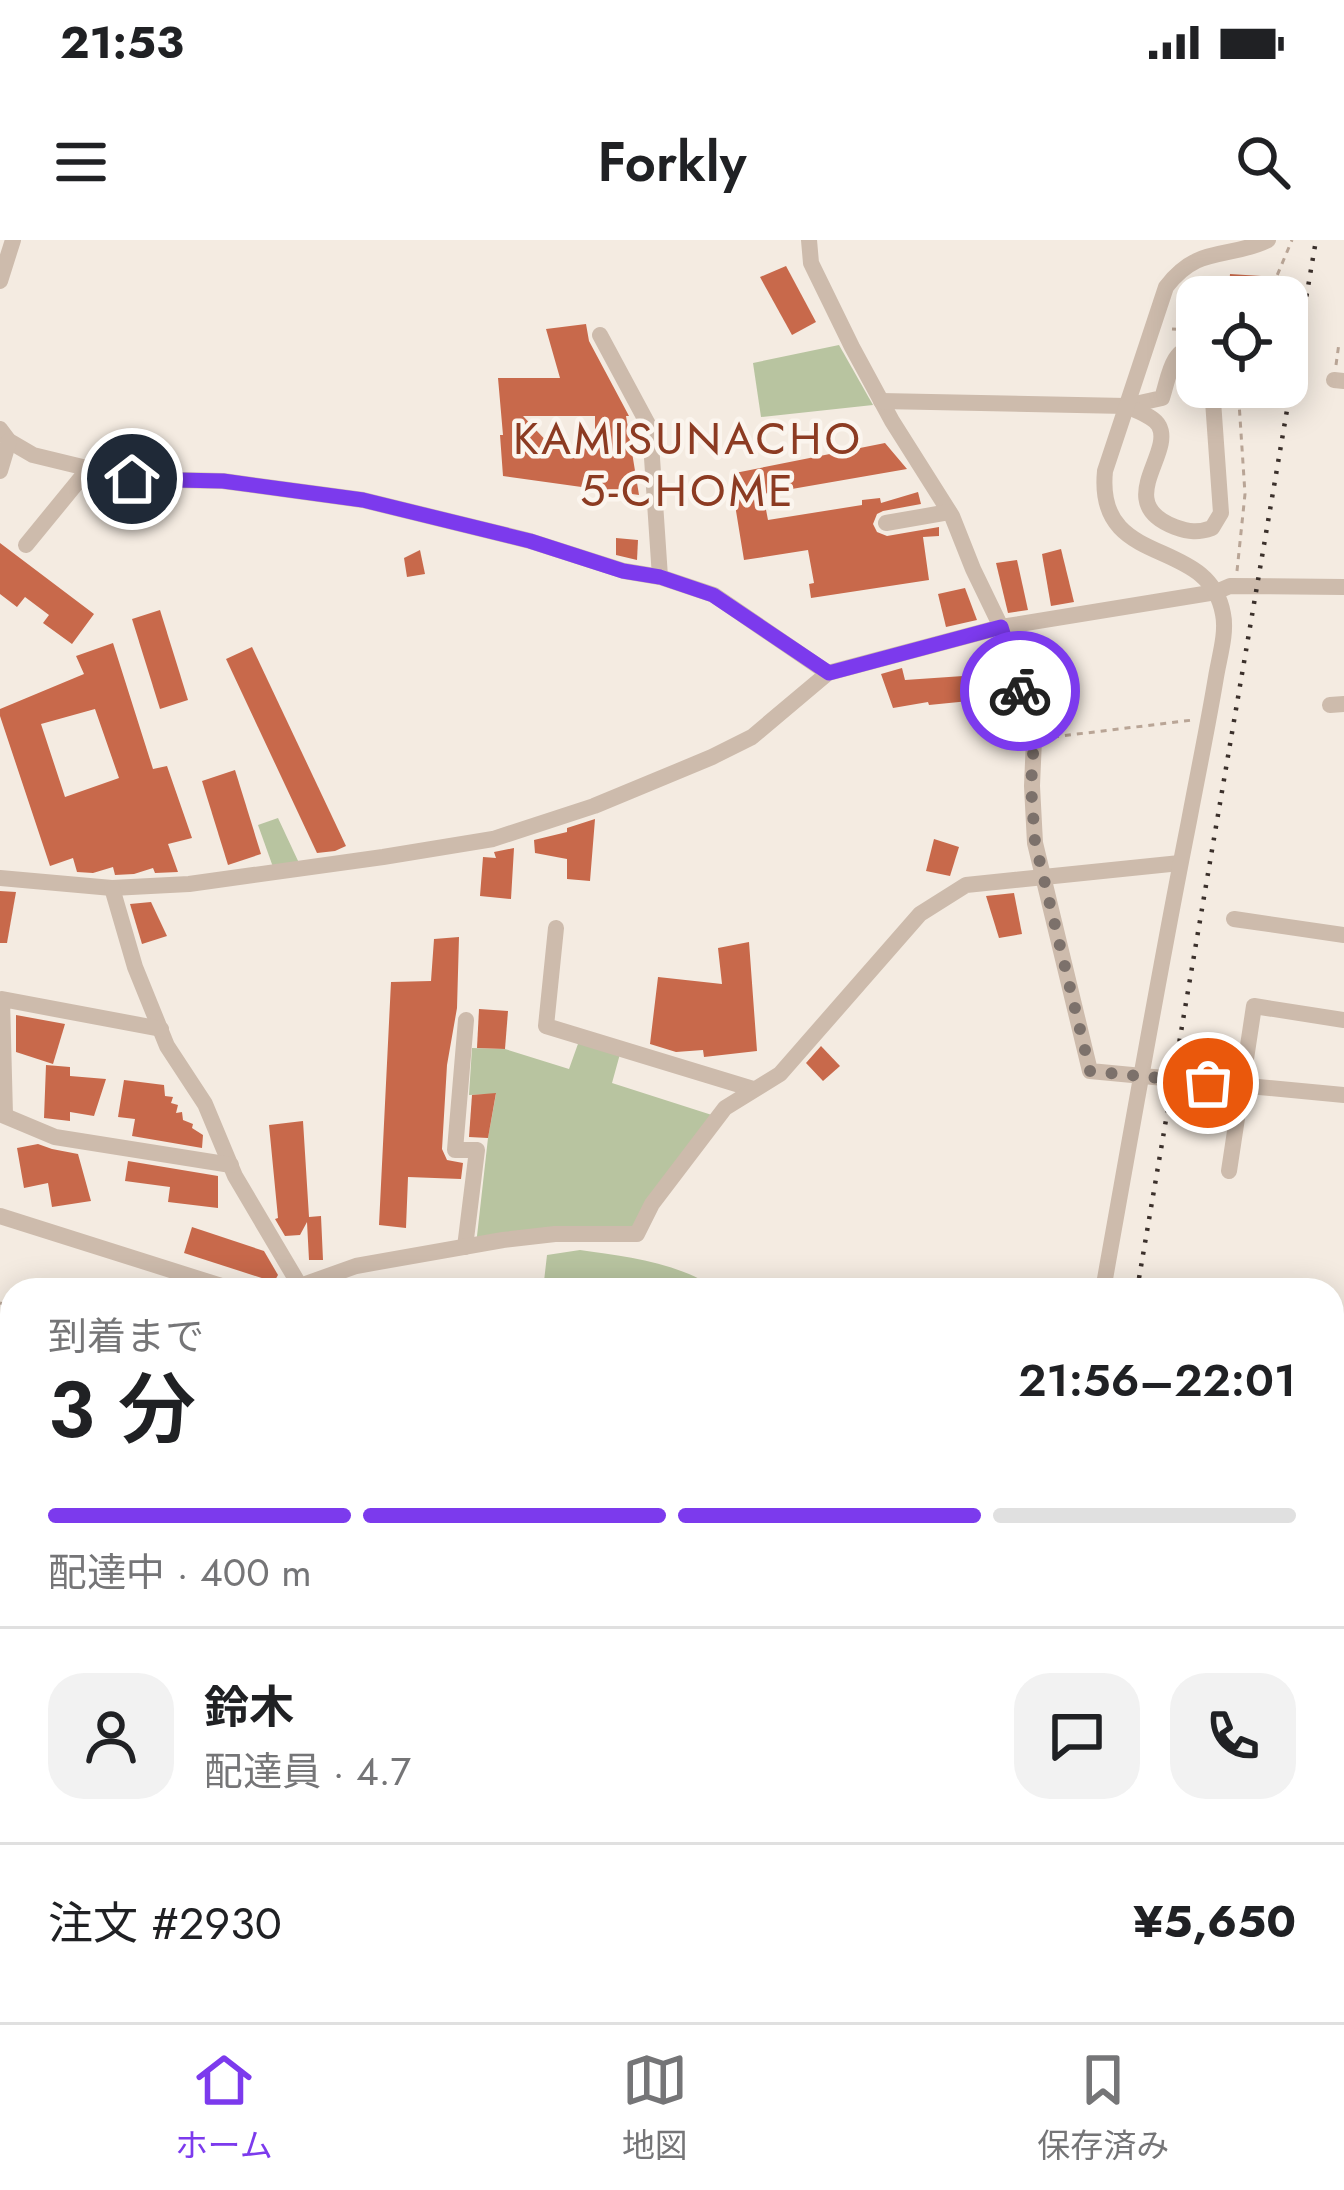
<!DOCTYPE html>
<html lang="ja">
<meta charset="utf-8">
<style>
body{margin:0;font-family:Jost,"Noto Sans JP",sans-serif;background:#f2f2f2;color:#202124;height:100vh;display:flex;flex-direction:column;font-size:45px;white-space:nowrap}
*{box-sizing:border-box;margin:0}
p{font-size:39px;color:#757577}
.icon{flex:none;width:66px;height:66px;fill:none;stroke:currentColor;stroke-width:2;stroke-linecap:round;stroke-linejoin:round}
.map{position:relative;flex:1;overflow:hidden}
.sheet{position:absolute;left:0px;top:1038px;width:1344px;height:744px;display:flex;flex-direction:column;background:#fff;border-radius:36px 36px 0 0;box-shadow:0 6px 30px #0003}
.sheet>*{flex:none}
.controls{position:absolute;left:1176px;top:36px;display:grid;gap:24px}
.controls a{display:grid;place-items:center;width:132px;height:132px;border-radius:24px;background:#fff;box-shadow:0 6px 30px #0003;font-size:60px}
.pin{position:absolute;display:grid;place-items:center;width:102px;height:102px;color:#fff;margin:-51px;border:6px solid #fff;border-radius:50%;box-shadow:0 3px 12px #0007}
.courier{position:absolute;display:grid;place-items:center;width:120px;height:120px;margin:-60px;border:9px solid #7c3aed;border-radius:50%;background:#fff;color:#222;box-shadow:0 3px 15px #0007}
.overview em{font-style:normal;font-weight:600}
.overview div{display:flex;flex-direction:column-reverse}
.overview{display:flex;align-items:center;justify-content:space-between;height:204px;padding:0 48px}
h1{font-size:78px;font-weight:600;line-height:90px}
.bar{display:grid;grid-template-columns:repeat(4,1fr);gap:18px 12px;align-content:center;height:144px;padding:0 48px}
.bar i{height:15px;border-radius:9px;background:#e0e0e0}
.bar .active{background:#7c3aed}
.bar p{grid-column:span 4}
.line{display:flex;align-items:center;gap:30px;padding:0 48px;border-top:3px solid #e0e0e0}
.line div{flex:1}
.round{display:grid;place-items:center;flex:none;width:126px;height:126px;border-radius:36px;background:#f2f2f2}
.status{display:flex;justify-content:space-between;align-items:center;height:84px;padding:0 60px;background:#fff;direction:ltr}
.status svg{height:33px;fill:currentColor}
header{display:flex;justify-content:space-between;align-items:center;height:156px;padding:0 48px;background:#fff;font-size:54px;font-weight:600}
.menu{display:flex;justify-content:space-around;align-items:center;height:168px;border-top:3px solid #e0e0e0;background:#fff;font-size:33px;color:#757577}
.menu a{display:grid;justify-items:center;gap:6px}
.menu .active{color:#7c3aed}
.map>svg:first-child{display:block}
.green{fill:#b8c4a0}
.water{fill:#7fb0b2}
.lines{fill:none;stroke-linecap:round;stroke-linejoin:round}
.river{stroke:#7fb0b2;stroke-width:30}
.building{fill:#c8694b;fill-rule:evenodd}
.path{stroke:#b9a596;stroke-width:3;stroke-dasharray:6 6;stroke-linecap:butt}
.minor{stroke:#cdbbac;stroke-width:16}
.rail{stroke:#3b302b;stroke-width:4.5;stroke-dasharray:3 9;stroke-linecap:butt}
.done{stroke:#7c716b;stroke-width:12;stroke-dasharray:0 21.6}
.route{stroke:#7c3aed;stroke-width:15}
.labels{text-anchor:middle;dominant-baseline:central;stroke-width:9;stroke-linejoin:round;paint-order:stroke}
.neighbourhood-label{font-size:45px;letter-spacing:3px;fill:#8c3b22;stroke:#fbf5ee}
</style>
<div class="status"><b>21:53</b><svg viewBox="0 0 49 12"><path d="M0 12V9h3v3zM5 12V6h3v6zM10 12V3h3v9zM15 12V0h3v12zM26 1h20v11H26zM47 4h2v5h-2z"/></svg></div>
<header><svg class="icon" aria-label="menu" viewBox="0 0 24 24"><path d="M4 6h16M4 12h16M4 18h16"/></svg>Forkly<svg class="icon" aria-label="search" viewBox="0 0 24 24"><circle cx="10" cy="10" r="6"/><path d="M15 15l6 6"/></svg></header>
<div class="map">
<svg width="1344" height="1782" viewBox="0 0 1344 1782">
<rect width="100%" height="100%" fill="#f4ebe1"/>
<g class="green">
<polygon points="839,105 873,165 761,177 753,123"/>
<polygon points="278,578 299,623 273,627 258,585"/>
<polygon points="579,801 620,814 612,843 715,876 637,989 476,1005 488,898 496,854 469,855 472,808 505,809 569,829"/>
<path d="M580 1010C623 1016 682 1023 717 1050H543L547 1015Z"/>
</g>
<polygon class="water" points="1344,1448 1344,1573 1332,1656 1332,1528"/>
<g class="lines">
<g class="river">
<polyline points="1332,1231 1344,1233"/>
<polyline points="263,1782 291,1770"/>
</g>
</g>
<g class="building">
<polygon points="786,26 816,82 792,95 760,37"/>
<polygon points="1230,34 1261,36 1264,40 1256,57 1228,57"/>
<path d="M586 84 589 101 629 176H626L639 255 503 236 500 195H503L498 138H560L546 89ZM523 176H595V209L551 206Z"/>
<polygon points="885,203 907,229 763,254 768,280 862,265 862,260 880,258 881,263 918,252 921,264 883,271 877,274 873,284 877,292 887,296 939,287 939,296 923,297 929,340 811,358 809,344 814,343 808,310 744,320 730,234"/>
<polygon points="616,298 638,300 637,320 616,315"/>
<polygon points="0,303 94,374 72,404 43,383 49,375 25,357 17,367 0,354"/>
<polygon points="1061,309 1074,362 1051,366 1042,314"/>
<polygon points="420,310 425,334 407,337 404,318"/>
<polygon points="1017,320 1028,370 1008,373 996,323"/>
<polygon points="965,348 977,380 946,387 938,354"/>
<polygon points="160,370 188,460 160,469 132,379"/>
<path d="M113 403 153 529 167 526 192 598 168 604 178 632 155 633 153 628 134 634 115 635 113 627 93 633 77 632 73 618 50 626 0 476V469L84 434 76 416ZM95 469 119 538 65 557 41 484Z"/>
<polygon points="252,407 346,606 335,611 317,613 226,419"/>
<polygon points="902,428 905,440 978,435 979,460 929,465 928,462 893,468 881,434"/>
<polygon points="235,530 261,614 228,625 202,541"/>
<polygon points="595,579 590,641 567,639 567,619 535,613 534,600 567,592 567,588"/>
<polygon points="934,599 959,607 950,636 926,631"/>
<polygon points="514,608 511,659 480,656 483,617 496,618 494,612"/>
<polygon points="0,651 16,652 7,703 0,703"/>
<polygon points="1014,653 1022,694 999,698 986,656"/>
<polygon points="151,662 167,696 142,704 130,664"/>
<polygon points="459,697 457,768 447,825 442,909 447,920 463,923 461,939 408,937 406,988 379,985 391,742 431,741 434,699"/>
<polygon points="749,702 757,811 704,817 703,810 676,812 650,804 658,737 722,744 718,708"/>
<polygon points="479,769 508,771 505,809 477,808"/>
<polygon points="16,775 65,784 53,824 16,812"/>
<polygon points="821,806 840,826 823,841 806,823"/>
<polygon points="46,825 70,827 70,836 106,839 94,876 70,872 70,881 44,878"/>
<polygon points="124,840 164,845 165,856 173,857 171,863 178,865 176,873 182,872 183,880 193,884 192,888 203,895 202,908 132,896 135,879 118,877"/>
<polygon points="496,853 488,898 469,897 472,855"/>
<polygon points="303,881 309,977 321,976 323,1020 309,1020 307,982 300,995 285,996 275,979 278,978 269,885"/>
<polygon points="38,904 52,909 78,914 91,961 52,967 48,943 24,948 17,908"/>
<polygon points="128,921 218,936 218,968 168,962 170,947 125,941"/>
<polygon points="192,987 264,1011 278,1035 274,1042 184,1013"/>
</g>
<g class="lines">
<g class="path">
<polyline points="1268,57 1292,0"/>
<polyline points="1172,89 1192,90"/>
<polyline points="1336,125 1339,103"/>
<polyline points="1237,331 1245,254 1238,147"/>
<polyline points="1053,497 1193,480"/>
<polyline points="0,1063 12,1067"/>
<polyline points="0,1129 12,1133"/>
<polyline points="1332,1255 1344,1257"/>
<polyline points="1332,1467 1341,1397"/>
<polyline points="0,1745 12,1746"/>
<polyline points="904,1770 905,1782"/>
<polyline points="0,1781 11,1782"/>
<polyline points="121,1782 184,1770"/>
</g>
<g class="minor">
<polyline points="809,0 811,23 852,107 892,181 952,276 973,329 1001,387 1034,499 1032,546 1035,603 1090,831 1344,855"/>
<polyline points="0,41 13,0"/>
<polyline points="600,95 650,188 660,337"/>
<polyline points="1334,140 1344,141"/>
<path d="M881 161 1126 166 1162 158C1169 137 1171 107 1197 107"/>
<path d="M1127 166C1136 171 1154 176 1159 186 1174 214 1112 263 1175 287 1189 292 1198 293 1212 288L1221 273 1212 147"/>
<polyline points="0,189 9,201 33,215 132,239 223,241 363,260 530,301 624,331 660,337 714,355 828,433"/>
<polyline points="0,231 9,201"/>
<polyline points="886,283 949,272"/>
<polyline points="26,305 89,228"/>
<polyline points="1330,465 1344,464"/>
<polyline points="0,638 112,648 189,644 383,617 493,599 594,566 712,517 752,497 828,433 1001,387 1216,352 1230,346 1344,347"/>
<polyline points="112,648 135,727 167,806 205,864 235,936 300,1046"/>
<polyline points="1234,679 1344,695"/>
<polyline points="556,688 546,786 753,849"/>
<polyline points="0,874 55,897 231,925"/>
<polyline points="5,875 2,759 161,789"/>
<polyline points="1229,931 1254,766 1344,780"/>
<polyline points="0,976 234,1050"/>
<polyline points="465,1007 477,910 455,910 466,780"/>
<polyline points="299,1050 300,1046 356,1026 503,1000 555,994 637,994 652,964 725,868 780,834 920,674 966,645 1180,623"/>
<path d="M1103 1050C1131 894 1158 737 1189 581 1198 533 1208 485 1216 437 1219 418 1227 393 1223 374 1209 294 1095 331 1105 231L1166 47C1199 4 1227 20 1268 0"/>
<polyline points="1332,1089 1344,1092"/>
<polyline points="1332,1183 1344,1186"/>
<polyline points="1332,1382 1344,1308"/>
<polyline points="1332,1599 1344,1601"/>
<polyline points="569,1770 583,1782"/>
<polyline points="729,1770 744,1782"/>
<polyline points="341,1782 363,1770"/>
<polyline points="953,1782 957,1770"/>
<polyline points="1272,1782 1274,1770"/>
</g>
<g class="rail">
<polyline points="1137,1050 1316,0"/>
<polyline points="989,1782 992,1770"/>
</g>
</g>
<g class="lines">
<polyline class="done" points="1020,451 1034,499 1031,546 1035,602 1090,831 1208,843"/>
<polyline class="route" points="132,239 223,241 363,260 530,301 623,331 660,337 713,355 829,433 1001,387 1020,451"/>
</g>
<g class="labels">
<g class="neighbourhood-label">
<text x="688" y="198">KAMISUNACHO<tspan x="688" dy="52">5-CHOME</tspan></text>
</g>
</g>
</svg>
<div class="controls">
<a><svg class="icon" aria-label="locate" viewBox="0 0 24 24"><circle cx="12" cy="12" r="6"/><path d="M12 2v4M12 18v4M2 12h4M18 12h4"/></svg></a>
</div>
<div class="pin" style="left:1208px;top:843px;background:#ea580c"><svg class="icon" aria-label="bag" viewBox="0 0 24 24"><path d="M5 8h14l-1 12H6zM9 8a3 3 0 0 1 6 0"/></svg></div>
<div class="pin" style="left:132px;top:239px;background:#1f2937"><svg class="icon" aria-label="home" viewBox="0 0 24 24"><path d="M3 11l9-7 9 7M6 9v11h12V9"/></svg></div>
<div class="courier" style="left:1020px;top:451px"><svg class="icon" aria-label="bike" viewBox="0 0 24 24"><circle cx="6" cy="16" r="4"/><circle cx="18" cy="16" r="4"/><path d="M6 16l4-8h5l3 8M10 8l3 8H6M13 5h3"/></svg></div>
<section class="sheet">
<div class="overview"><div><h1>3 分</h1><p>到着まで</p></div><em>21:56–22:01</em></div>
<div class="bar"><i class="active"></i><i class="active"></i><i class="active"></i><i></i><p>配達中 · 400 m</p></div>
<div class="line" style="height:216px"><a class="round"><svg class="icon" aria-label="person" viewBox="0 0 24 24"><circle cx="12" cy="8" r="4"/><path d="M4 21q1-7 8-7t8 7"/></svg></a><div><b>鈴木</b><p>配達員 · 4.7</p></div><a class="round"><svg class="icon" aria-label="chat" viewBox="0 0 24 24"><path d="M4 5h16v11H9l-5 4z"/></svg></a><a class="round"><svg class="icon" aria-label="phone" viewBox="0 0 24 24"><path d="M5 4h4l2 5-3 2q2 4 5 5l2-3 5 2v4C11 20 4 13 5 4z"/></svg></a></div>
<div class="line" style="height:156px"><div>注文 #2930</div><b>¥5,650</b></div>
</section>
</div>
<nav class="menu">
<a class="active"><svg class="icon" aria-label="home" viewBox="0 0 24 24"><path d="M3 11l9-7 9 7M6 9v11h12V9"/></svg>ホーム</a>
<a><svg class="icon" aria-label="map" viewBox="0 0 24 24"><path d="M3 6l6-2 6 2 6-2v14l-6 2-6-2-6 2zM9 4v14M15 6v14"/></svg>地図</a>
<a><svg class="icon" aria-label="saved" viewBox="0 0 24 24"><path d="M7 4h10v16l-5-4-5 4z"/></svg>保存済み</a>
</nav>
